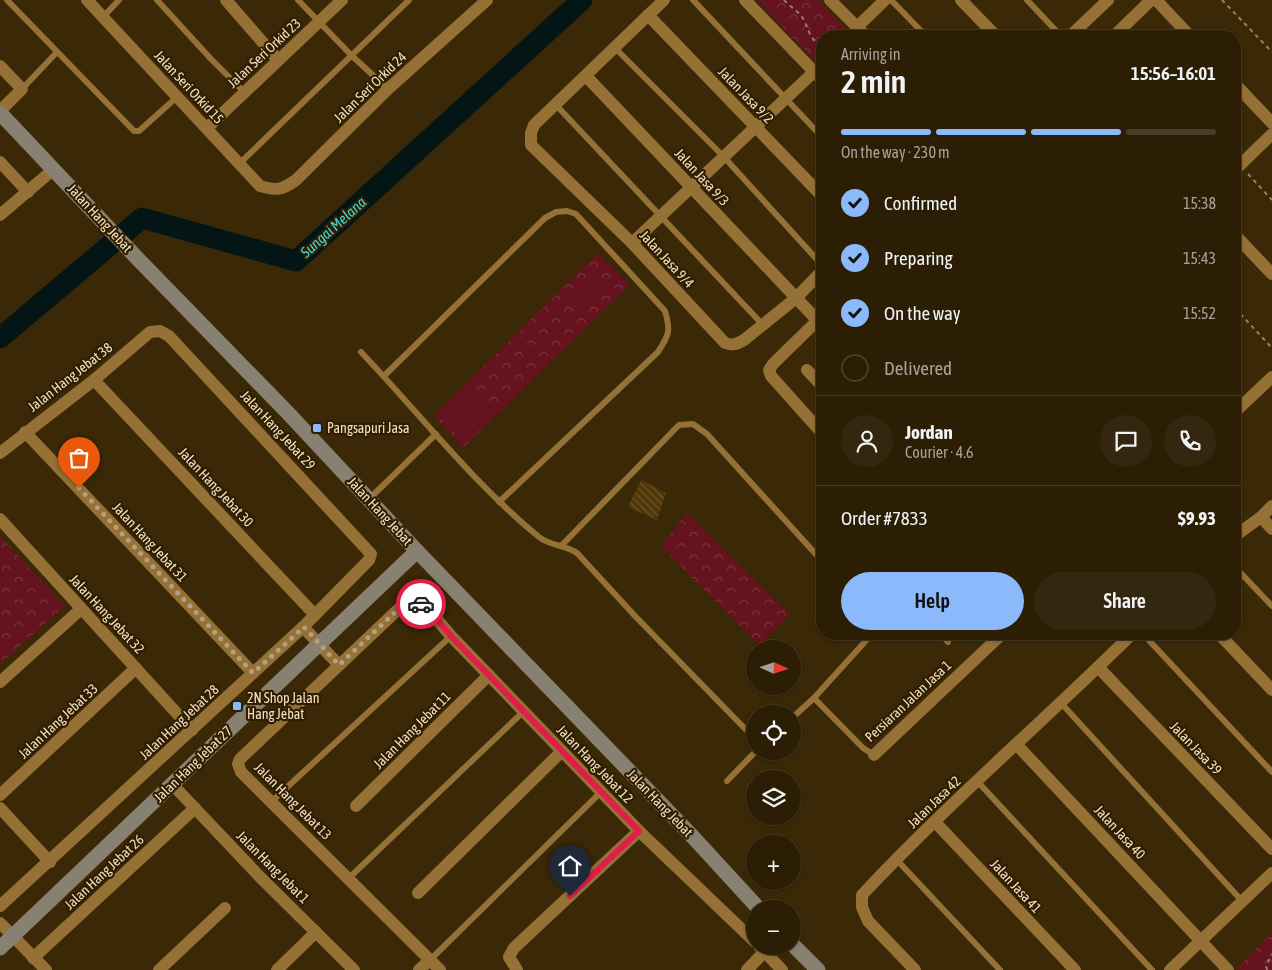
<!DOCTYPE html>
<meta charset="utf-8">
<style>
body{margin:0;font-family:"Asap Condensed",sans-serif;background:#34270f;color:#f1f3f6;height:100vh;display:flex;flex-direction:column;font-size:19px;white-space:nowrap}
*{box-sizing:border-box;margin:0}
p{font-size:16px;color:#a6a29a}
.icon{flex:none;width:28px;height:28px;fill:none;stroke:currentColor;stroke-width:2;stroke-linecap:round;stroke-linejoin:round}
.map{position:relative;flex:1;overflow:hidden}
.panel{position:absolute;left:816px;top:30px;width:425px;height:610px;display:flex;flex-direction:column;background:#2c1e05;border-radius:20px;box-shadow:0 1px 4px #0004,0 0 0 1px #483c27}
.panel>*{flex:none}
.needle{width:32px;rotate:93deg}
.tools{position:absolute;left:746px;top:640px;display:grid;gap:10px}
.tools a{display:grid;place-items:center;width:55px;height:55px;border-radius:50%;background:#2c1e05;box-shadow:0 1px 4px #0004,0 0 0 1px #483c27;font-size:25px}
.pin{position:absolute;display:grid;place-items:center;width:42px;height:42px;color:#fff;margin:-51px -21px;border-radius:50% 50% 50% 0;rotate:-45deg;box-shadow:0 0 5px #0007}
.pin .icon{rotate:45deg}
.courier{position:absolute;display:grid;place-items:center;width:50px;height:50px;margin:-25px;border:4px solid #e11d48;border-radius:50%;background:#fff;color:#222;box-shadow:0 1px 6px #0007}
.headline em{font-style:normal;font-weight:600}
.headline div{display:flex;flex-direction:column-reverse}
.headline{display:flex;align-items:center;justify-content:space-between;height:85px;padding:0 25px}
h1{font-size:32px;font-weight:600;line-height:38px}
.bar{display:grid;grid-template-columns:repeat(4,1fr);gap:8px 5px;align-content:center;height:60px;padding:0 25px}
.bar i{height:6px;border-radius:4px;background:#483c27}
.bar .current{background:#8bb9fc}
.bar p{grid-column:span 4}
.line{display:flex;align-items:center;gap:12px;padding:0 25px;border-top:1px solid #483c27}
.line div{flex:1}
.round{display:grid;place-items:center;flex:none;width:52px;height:52px;border-radius:26px;background:#34270f}
ol{padding:0 25px;list-style:none}
li{display:flex;align-items:center;gap:15px;height:55px}
li p{margin-inline-start:auto}
li .icon{padding:5px;border-radius:50%;background:#8bb9fc;color:#111;stroke-width:4}
li:last-child{color:#a6a29a}
li i{width:28px;height:28px;border:2px solid #483c27;border-radius:50%}
.cta{display:flex;gap:10px;margin-top:auto;padding:10px 25px}
.cta a{flex:1;height:58px;border-radius:30px;background:#8bb9fc;color:#111;font-size:20px;font-weight:600;line-height:58px;text-align:center}
.cta a+a{background:#34270f;color:#f1f3f6}
.map>svg:first-child{display:block}
.park{fill:url(#park-crowns)}
.pitch{fill:#64131f}
.lines{fill:none;stroke-linecap:round;stroke-linejoin:round}
.river{stroke:#041515;stroke-width:21}
.building{fill:url(#building-back-hatch)}
.path{stroke:#978465;stroke-width:2;stroke-dasharray:4 4;stroke-linecap:butt}
.lane{stroke:#957136;stroke-width:6}
.street{stroke:#957136;stroke-width:12}
.secondary{stroke:#888172;stroke-width:15}
.done{stroke:#b3a081;stroke-width:5;stroke-dasharray:0 9}
.route{stroke:#e11d48;stroke-width:6}
.poi-dot{fill:#8bb9fc;stroke:#301e00;stroke-width:2}
.labels{text-anchor:middle;dominant-baseline:central;stroke-width:4.5;stroke-linejoin:round;paint-order:stroke}
.street-label{font-size:14px;fill:#f4e1c3;stroke:#301e00}
.poi-label{font-size:14px;fill:#f4e1c3;stroke:#301e00;text-anchor:start}
.water-label{font-size:15px;font-style:italic;fill:#49d5d9;stroke:#301e00}
</style>
<div class="map">
<svg width="1272" height="970" viewBox="0 0 1272 970">
<defs>
<pattern id="park-crowns" width="20" height="18" patternUnits="userSpaceOnUse" patternTransform="scale(1.25)"><rect width="20" height="18" fill="#64131f"/><path d="M2 6a3 3 0 1 1 6 0M12 15a3 3 0 1 1 6 0" fill="none" stroke="#7b353e"/></pattern>
<pattern id="building-back-hatch" width="6" height="6" patternUnits="userSpaceOnUse" patternTransform="scale(1.25)"><rect width="6" height="6" fill="#503707"/><path d="M-1 5l2 2M0 0l6 6M5-1l2 2" fill="none" stroke="#6a542a"/></pattern>
</defs>
<rect width="100%" height="100%" fill="#3a2807"/>
<g class="park">
<polygon points="757,0 818,0 853,36 822,36 822,68"/>
<polygon points="598,253 630,285 463,448 434,416"/>
<polygon points="687,513 790,614 759,645 661,546"/>
<polygon points="0,536 65,606 0,664"/>
<polygon points="1272,933 1272,970 1239,970 1237,968"/>
</g>
<g class="pitch">
<polygon points="593,281 603,293 585,311 575,300"/>
<polygon points="467,390 489,414 463,439 439,417"/>
</g>
<g class="lines">
<polyline class="river" points="0,338 142,218 296,261 582,0"/>
</g>
<polygon class="building" points="641,480 666,493 657,520 628,507"/>
<g class="lines">
<g class="path">
<path d="M784 0C788 5 799 12 802 17 810 29 807 37 822 47"/>
<polyline points="1222,0 1272,52"/>
<polyline points="1248,174 1272,200"/>
<polyline points="1235,308 1272,348"/>
<polyline points="975,641 979,634"/>
<polyline points="1267,970 1266,966 1272,954"/>
</g>
<g class="lane">
<polyline points="7,0 134,131 139,131 177,97"/>
<polyline points="157,0 211,59 244,92"/>
<polyline points="298,0 351,55 388,89"/>
<polyline points="693,0 822,137"/>
<polyline points="891,0 926,36"/>
<polyline points="1027,0 1061,36"/>
<polyline points="103,17 119,0"/>
<polyline points="615,48 723,156 822,265"/>
<polyline points="22,89 57,52"/>
<polyline points="556,105 763,325"/>
<polyline points="240,163 409,0"/>
<path d="M361 352C419 413 474 484 539 537 550 546 566 545 577 553L635 616 755 739"/>
<path d="M384 376 545 218 556 212 567 211 576 214 665 311C671 331 669 335 658 352L499 502"/>
<polyline points="369,499 436,434"/>
<polyline points="561,546 679,425 693,424 707,434 822,561"/>
<polyline points="1235,567 1272,606"/>
<polyline points="941,634 948,642"/>
<polyline points="1143,634 1272,772"/>
<polyline points="814,698 863,748 874,755"/>
<polyline points="1061,703 1242,901"/>
<polyline points="792,718 814,698 872,634"/>
<polyline points="727,781 756,751"/>
<polyline points="977,781 1152,970"/>
<polyline points="271,802 451,636"/>
<polyline points="896,859 1000,970"/>
<polyline points="349,878 524,711"/>
<polyline points="430,960 601,792"/>
</g>
<g class="street">
<path d="M87 0 260 186C277 191 282 190 296 180L388 89 487 0"/>
<polyline points="226,0 278,60"/>
<path d="M664 0 534 125 531 133V145L632 243 725 343C733 346 737 344 744 340L796 298 822 271"/>
<polyline points="745,0 822,80"/>
<polyline points="830,0 866,36"/>
<polyline points="961,0 996,36"/>
<polyline points="1156,0 1190,36"/>
<polyline points="648,15 822,196"/>
<polyline points="857,27 885,0"/>
<polyline points="1070,36 1108,0"/>
<polyline points="1114,36 1151,0"/>
<polyline points="0,66 22,89 0,111"/>
<polyline points="586,76 818,321"/>
<polyline points="1235,84 1272,123"/>
<polyline points="207,128 342,0"/>
<polyline points="0,162 28,192"/>
<polyline points="1235,170 1272,134"/>
<polyline points="0,215 54,169"/>
<polyline points="1235,235 1272,274"/>
<polyline points="632,243 815,71"/>
<polyline points="822,316 773,364 769,370 771,376 822,433"/>
<polyline points="807,370 822,386"/>
<polyline points="94,380 315,615"/>
<polyline points="1235,412 1272,377"/>
<polyline points="25,432 253,673"/>
<polyline points="0,453 94,380 150,332 160,331 169,336 371,554 369,560 303,627 0,906"/>
<polyline points="1261,517 1272,529"/>
<polyline points="0,519 192,730"/>
<polyline points="1235,536 1261,517 1272,506"/>
<polyline points="303,627 339,665"/>
<polyline points="1219,634 1272,690"/>
<polyline points="1098,667 1272,849"/>
<polyline points="0,682 81,609"/>
<polyline points="1016,744 1228,970"/>
<polyline points="874,755 1002,634"/>
<polyline points="172,784 259,876 354,970"/>
<polyline points="0,795 136,668"/>
<polyline points="356,806 489,675"/>
<polyline points="0,808 50,862"/>
<polyline points="935,822 1075,970"/>
<polyline points="418,893 562,751"/>
<polyline points="0,923 46,970"/>
<polyline points="759,946 782,970"/>
<polyline points="33,958 195,808"/>
<polyline points="159,970 225,908"/>
<polyline points="277,970 316,932"/>
<polyline points="419,970 430,960"/>
<polyline points="440,970 241,772 238,764 240,759 407,601 419,603 428,609 451,636 639,831 755,942"/>
<polyline points="517,970 509,957 514,948 639,831"/>
<polyline points="747,970 770,946"/>
<path d="M915 970 868 921 862 907V895C948 803 1043 722 1132 634"/>
<polyline points="1170,970 1272,873"/>
</g>
<g class="secondary">
<polyline points="0,113 137,258 288,413 417,551 693,837 759,909"/>
<polyline points="792,944 818,970"/>
<polyline points="0,948 417,551"/>
</g>
</g>
<g class="lines">
<polyline class="done" points="79,488 253,673 304,627 339,665 407,601 421,604"/>
<polyline class="route" points="421,604 428,609 451,636 639,831 570,896"/>
</g>
<g class="poi-dot">
<rect x="312" y="423" width="10" height="10" rx="2.5"/>
<rect x="232" y="701" width="10" height="10" rx="2.5"/>
</g>
<g class="labels">
<g class="street-label">
<text transform="translate(264 53) rotate(-43)">Jalan Seri Orkid 23</text>
<text transform="translate(189 87) rotate(47)">Jalan Seri Orkid 15</text>
<text transform="translate(370 87) rotate(-44)">Jalan Seri Orkid 24</text>
<text transform="translate(746 95) rotate(46)">Jalan Jasa 9/2</text>
<text transform="translate(702 177) rotate(47)">Jalan Jasa 9/3</text>
<text transform="translate(100 218) rotate(47)">Jalan Hang Jebat</text>
<text transform="translate(667 259) rotate(47)">Jalan Jasa 9/4</text>
<text transform="translate(70 377) rotate(-38)">Jalan Hang Jebat 38</text>
<text transform="translate(278 430) rotate(47)">Jalan Hang Jebat 29</text>
<text transform="translate(216 487) rotate(47)">Jalan Hang Jebat 30</text>
<text transform="translate(380 511) rotate(47)">Jalan Hang Jebat</text>
<text transform="translate(150 542) rotate(47)">Jalan Hang Jebat 31</text>
<text transform="translate(107 614) rotate(47)">Jalan Hang Jebat 32</text>
<text transform="translate(908 701) rotate(-43)">Persiaran Jalan Jasa 1</text>
<text transform="translate(58 721) rotate(-43)">Jalan Hang Jebat 33</text>
<text transform="translate(179 722) rotate(-43)">Jalan Hang Jebat 28</text>
<text transform="translate(412 730) rotate(-45)">Jalan Hang Jebat 11</text>
<text transform="translate(1196 748) rotate(46)">Jalan Jasa 39</text>
<text transform="translate(193 764) rotate(-44)">Jalan Hang Jebat 27</text>
<text transform="translate(595 764) rotate(46)">Jalan Hang Jebat 12</text>
<text transform="translate(293 801) rotate(45)">Jalan Hang Jebat 13</text>
<text transform="translate(934 802) rotate(-44)">Jalan Jasa 42</text>
<text transform="translate(660 803) rotate(46)">Jalan Hang Jebat</text>
<text transform="translate(1120 832) rotate(47)">Jalan Jasa 40</text>
<text transform="translate(273 867) rotate(45)">Jalan Hang Jebat 1</text>
<text transform="translate(104 872) rotate(-43)">Jalan Hang Jebat 26</text>
<text transform="translate(1016 886) rotate(47)">Jalan Jasa 41</text>
</g>
<g class="poi-label">
<text x="327" y="428">Pangsapuri Jasa</text>
<text x="247" y="698">2N Shop Jalan<tspan x="247" dy="16">Hang Jebat</tspan></text>
</g>
<g class="water-label">
<text transform="translate(333 227) rotate(-42)">Sungai Melana</text>
</g>
</g>
</svg>
<div class="tools">
<a><svg class="needle" viewBox="-14 -14 28 28"><path d="M0-13l5 13h-10z" fill="#e53935"/><path d="M0 13l5-13h-10z" fill="#a6a29a"/></svg></a>
<a><svg class="icon" aria-label="locate" viewBox="0 0 24 24"><circle cx="12" cy="12" r="6"/><path d="M12 2v4M12 18v4M2 12h4M18 12h4"/></svg></a>
<a><svg class="icon" aria-label="layers" viewBox="0 0 24 24"><path d="M12 4l9 5-9 5-9-5zM3 14l9 5 9-5"/></svg></a>
<a>+</a>
<a>−</a>
</div>
<div class="pin" style="left:79px;top:488px;background:#ea580c"><svg class="icon" aria-label="bag" viewBox="0 0 24 24"><path d="M5 8h14l-1 12H6zM9 8a3 3 0 0 1 6 0"/></svg></div>
<div class="pin" style="left:570px;top:896px;background:#1f2937"><svg class="icon" aria-label="home" viewBox="0 0 24 24"><path d="M3 11l9-7 9 7M6 9v11h12V9"/></svg></div>
<div class="courier" style="left:421px;top:604px"><svg class="icon" aria-label="car" viewBox="0 0 24 24"><path d="M5 17H2v-5l4-1 3-4h7l3 4 3 1v5h-3M9 17h6M6 11h13"/><circle cx="7" cy="17" r="2"/><circle cx="17" cy="17" r="2"/></svg></div>
<section class="panel">
<div class="headline"><div><h1>2 min</h1><p>Arriving in</p></div><em>15:56–16:01</em></div>
<div class="bar"><i class="current"></i><i class="current"></i><i class="current"></i><i></i><p>On the way · 230 m</p></div>
<ol>
<li><svg class="icon" aria-label="check" viewBox="0 0 24 24"><path d="M5 12l5 5 9-10"/></svg>Confirmed<p>15:38</p></li>
<li><svg class="icon" aria-label="check" viewBox="0 0 24 24"><path d="M5 12l5 5 9-10"/></svg>Preparing<p>15:43</p></li>
<li><svg class="icon" aria-label="check" viewBox="0 0 24 24"><path d="M5 12l5 5 9-10"/></svg>On the way<p>15:52</p></li>
<li><i></i>Delivered</li>
</ol>
<div class="line" style="height:90px"><a class="round"><svg class="icon" aria-label="person" viewBox="0 0 24 24"><circle cx="12" cy="8" r="4"/><path d="M4 21q1-7 8-7t8 7"/></svg></a><div><b>Jordan</b><p>Courier · 4.6</p></div><a class="round"><svg class="icon" aria-label="chat" viewBox="0 0 24 24"><path d="M4 5h16v11H9l-5 4z"/></svg></a><a class="round"><svg class="icon" aria-label="phone" viewBox="0 0 24 24"><path d="M5 4h4l2 5-3 2q2 4 5 5l2-3 5 2v4C11 20 4 13 5 4z"/></svg></a></div>
<div class="line" style="height:65px"><div>Order #7833</div><b>$9.93</b></div>
<div class="cta"><a>Help</a><a>Share</a></div>
</section>
</div>
